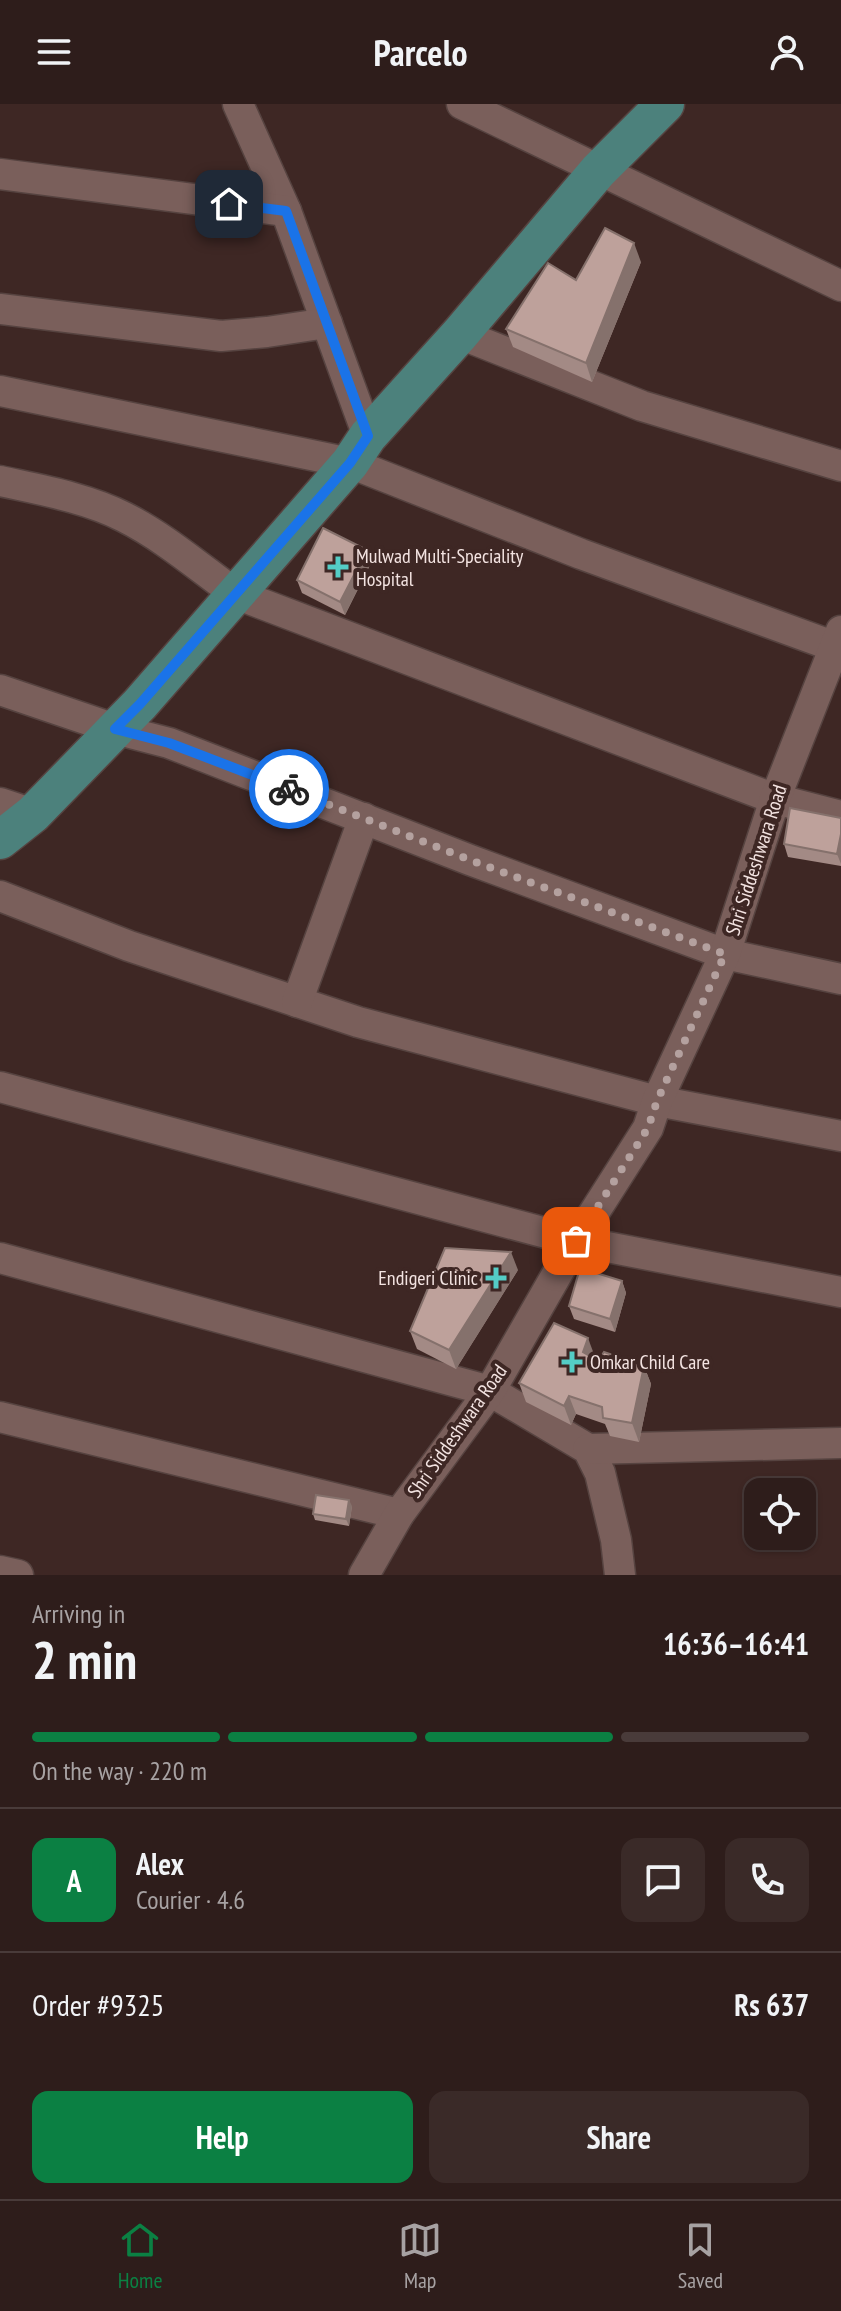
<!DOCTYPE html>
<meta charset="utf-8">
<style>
body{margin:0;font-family:"PT Sans Narrow",sans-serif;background:#3a2a28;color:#f1f3f6;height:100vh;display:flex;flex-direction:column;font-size:30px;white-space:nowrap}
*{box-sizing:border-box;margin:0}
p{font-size:26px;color:#a7a2a3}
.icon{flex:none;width:44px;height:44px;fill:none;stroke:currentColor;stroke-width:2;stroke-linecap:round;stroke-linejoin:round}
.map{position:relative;height:1471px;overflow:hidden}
.panel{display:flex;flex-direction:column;background:#2e1d1b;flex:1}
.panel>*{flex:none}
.fabs{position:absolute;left:744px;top:1374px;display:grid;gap:16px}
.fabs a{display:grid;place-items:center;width:72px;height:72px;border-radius:16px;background:#2e1d1b;box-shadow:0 2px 6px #0004,0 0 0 2px #493b3a;font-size:40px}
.pin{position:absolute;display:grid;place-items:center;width:68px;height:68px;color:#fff;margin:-34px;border-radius:16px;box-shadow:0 4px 12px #0006}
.courier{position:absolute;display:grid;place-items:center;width:80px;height:80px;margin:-40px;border:6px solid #1a73e8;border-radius:50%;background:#fff;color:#222;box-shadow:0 2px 10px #0007}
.head em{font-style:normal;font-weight:600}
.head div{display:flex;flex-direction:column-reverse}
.head{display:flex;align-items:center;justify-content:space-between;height:136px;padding:0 32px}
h1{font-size:52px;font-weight:600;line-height:60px}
.bar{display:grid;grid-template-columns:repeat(4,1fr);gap:12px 8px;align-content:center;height:96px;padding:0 32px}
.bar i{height:10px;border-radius:6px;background:#493b3a}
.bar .active{background:#0b8043}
.bar p{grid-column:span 4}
.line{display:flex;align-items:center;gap:20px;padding:0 32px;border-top:2px solid #493b3a}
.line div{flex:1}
.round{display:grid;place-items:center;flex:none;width:84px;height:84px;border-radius:16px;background:#3a2a28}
.cta{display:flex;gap:16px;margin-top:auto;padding:16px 32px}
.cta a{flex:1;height:92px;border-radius:16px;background:#0b8043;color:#fff;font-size:32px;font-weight:600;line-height:92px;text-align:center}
.cta a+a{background:#3a2a28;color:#f1f3f6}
header{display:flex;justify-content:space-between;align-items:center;height:104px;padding:0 32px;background:#2e1d1b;font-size:36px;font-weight:600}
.menu{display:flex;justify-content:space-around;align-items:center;height:112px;border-top:2px solid #493b3a;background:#2e1d1b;font-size:22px;color:#a7a2a3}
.menu a{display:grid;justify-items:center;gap:4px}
.menu .active{color:#0b8043}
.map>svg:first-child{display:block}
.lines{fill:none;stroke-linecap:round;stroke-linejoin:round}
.minor-casing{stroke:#564340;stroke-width:33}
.major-casing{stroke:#564340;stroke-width:41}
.minor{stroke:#7a5f5b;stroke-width:30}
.major{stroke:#4c817c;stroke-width:38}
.wall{fill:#a38a85}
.shaded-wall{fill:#85716c}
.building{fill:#bea19b;stroke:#85716c;stroke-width:2}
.done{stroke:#b4a19f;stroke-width:8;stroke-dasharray:0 14.4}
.route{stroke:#1a73e8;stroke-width:10}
.poi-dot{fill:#54cdc6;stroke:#3e2724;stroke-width:3}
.labels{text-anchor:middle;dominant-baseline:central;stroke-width:8;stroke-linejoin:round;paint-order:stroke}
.poi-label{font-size:20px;fill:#f3e3e1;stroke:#3e2724;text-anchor:start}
.street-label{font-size:20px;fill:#f3e3e1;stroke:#3e2724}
</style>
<header><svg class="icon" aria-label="menu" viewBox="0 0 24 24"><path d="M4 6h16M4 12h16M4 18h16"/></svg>Parcelo<svg class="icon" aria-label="person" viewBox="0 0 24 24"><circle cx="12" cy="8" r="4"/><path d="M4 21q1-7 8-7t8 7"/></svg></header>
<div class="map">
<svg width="841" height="1471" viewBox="0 0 841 1471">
<rect width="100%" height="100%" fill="#3e2724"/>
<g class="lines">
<defs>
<g id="minor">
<polyline points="238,0 286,107 368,332"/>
<polyline points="462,0 841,182"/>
<polyline points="0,70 286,107"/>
<polyline points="0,205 221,232 267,228 327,219"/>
<polyline points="460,230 642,302 841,362"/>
<polyline points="0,287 350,359 581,450 841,545"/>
<path d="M0 377C41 386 87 394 124 413 164 433 200 464 236 490L775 695 841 712"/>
<polyline points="0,586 115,625 169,639 470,756 725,850 841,875"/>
<polyline points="0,699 33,710"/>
<polyline points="0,792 129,842 358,918 657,997 841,1032"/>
<polyline points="297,898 364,714"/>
<polyline points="0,983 576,1137 841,1188"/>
<polyline points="0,1154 490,1287 588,1345 600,1369 616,1436 620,1471"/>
<polyline points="0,1313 399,1410"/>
<polyline points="588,1345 841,1339"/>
<polyline points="0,1467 18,1471"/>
<polyline points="364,1471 399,1410 490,1287 576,1137 648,1024 657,997 725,850 775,695 841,527"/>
</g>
<polyline id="major" points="0,736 33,710 140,600 350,359 368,332 460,230 598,67 665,0"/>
</defs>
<use href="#minor" class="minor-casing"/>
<use href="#major" class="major-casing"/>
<use href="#minor" class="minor"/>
<use href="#major" class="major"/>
</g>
<g class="wall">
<polygon points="641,158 592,278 513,243 506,225 576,176"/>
<polygon points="371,459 345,511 302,489 297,476"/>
<polygon points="841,714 841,762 788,753 784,740"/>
<polygon points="518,1166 456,1265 417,1245 410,1227"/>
<polygon points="622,1177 626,1189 615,1228 574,1215 569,1202"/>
<polygon points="595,1253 594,1255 598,1257 644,1262 651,1280 639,1338 610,1332 605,1320 576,1310 571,1321 526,1298 519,1279"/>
<polygon points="352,1402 349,1422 315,1416 313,1410"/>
</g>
<g class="shaded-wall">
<polygon points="634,139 641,158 592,278 586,259"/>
<polygon points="367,446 371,459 345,511 340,498"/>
<polygon points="841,730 841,760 837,750"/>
<polygon points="511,1148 518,1166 456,1265 449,1246"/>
<polygon points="622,1177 626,1189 615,1228 610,1215"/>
<polygon points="588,1234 595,1253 590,1266 583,1248"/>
<polygon points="644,1262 651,1280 639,1338 632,1319"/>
<polygon points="569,1292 576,1310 571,1321 564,1302"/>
<polygon points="349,1396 352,1402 349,1422 346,1415"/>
</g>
<g class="building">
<polygon points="605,124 634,139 586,259 506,225 548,159 576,176"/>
<polygon points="323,424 367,446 340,498 297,476"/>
<polygon points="790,704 841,714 841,730 837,750 784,740"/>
<polygon points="445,1144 511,1148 449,1246 410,1227"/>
<polygon points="580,1164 622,1177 610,1215 569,1202"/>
<polygon points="554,1219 588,1234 583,1248 598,1257 604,1248 644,1262 632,1319 603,1314 602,1303 569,1292 564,1302 519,1279"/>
<polygon points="316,1391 349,1396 346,1415 313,1410"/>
</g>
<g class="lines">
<polyline class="done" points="289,685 470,756 725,850 657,997 648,1024 576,1137"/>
<polyline class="route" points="229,100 286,107 368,332 350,359 140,600 115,625 169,639 289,685"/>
</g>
<g class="poi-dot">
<path d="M334 451h8v8h8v8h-8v8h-8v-8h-8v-8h8z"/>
<path d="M492 1162h8v8h8v8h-8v8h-8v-8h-8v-8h8z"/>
<path d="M568 1246h8v8h8v8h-8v8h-8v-8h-8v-8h8z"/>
</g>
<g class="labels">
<g class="poi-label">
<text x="356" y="452">Mulwad Multi-Speciality<tspan x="356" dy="23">Hospital</tspan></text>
<text x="478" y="1174" text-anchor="end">Endigeri Clinic</text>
<text x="590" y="1258">Omkar Child Care</text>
</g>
<g class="street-label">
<text transform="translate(756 756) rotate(-72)">Shri Siddeshwara Road</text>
<text transform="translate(457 1327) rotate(-55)">Shri Siddeshwara Road</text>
</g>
</g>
</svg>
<div class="fabs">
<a><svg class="icon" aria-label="locate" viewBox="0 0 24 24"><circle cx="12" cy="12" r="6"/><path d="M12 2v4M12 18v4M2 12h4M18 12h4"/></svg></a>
</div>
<div class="pin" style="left:576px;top:1137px;background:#ea580c"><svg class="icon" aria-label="bag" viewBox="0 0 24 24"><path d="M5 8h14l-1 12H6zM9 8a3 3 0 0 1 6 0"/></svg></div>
<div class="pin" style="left:229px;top:100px;background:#1f2937"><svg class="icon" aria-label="home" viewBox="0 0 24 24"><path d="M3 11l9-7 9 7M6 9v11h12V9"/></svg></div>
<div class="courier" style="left:289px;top:685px"><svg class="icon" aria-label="bike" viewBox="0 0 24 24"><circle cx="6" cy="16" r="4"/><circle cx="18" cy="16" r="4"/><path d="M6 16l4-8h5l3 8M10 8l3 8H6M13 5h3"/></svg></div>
</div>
<section class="panel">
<div class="head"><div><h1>2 min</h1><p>Arriving in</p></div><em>16:36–16:41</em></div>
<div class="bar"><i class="active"></i><i class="active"></i><i class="active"></i><i></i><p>On the way · 220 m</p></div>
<div class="line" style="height:144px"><b class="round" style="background:#0b8043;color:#fff">A</b><div><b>Alex</b><p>Courier · 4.6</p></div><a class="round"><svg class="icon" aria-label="chat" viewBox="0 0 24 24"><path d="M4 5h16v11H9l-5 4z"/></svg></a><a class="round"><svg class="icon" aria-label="phone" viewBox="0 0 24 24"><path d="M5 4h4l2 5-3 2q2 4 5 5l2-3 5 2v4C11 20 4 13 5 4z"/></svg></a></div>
<div class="line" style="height:104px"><div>Order #9325</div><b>Rs 637</b></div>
<div class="cta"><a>Help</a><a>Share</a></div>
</section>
<nav class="menu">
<a class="active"><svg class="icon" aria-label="home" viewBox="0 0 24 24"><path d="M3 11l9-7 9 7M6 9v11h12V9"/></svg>Home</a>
<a><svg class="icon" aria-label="map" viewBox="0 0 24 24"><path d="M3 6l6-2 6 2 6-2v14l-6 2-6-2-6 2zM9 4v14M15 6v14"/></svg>Map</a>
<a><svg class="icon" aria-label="saved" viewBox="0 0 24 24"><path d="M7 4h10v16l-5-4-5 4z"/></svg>Saved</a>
</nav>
